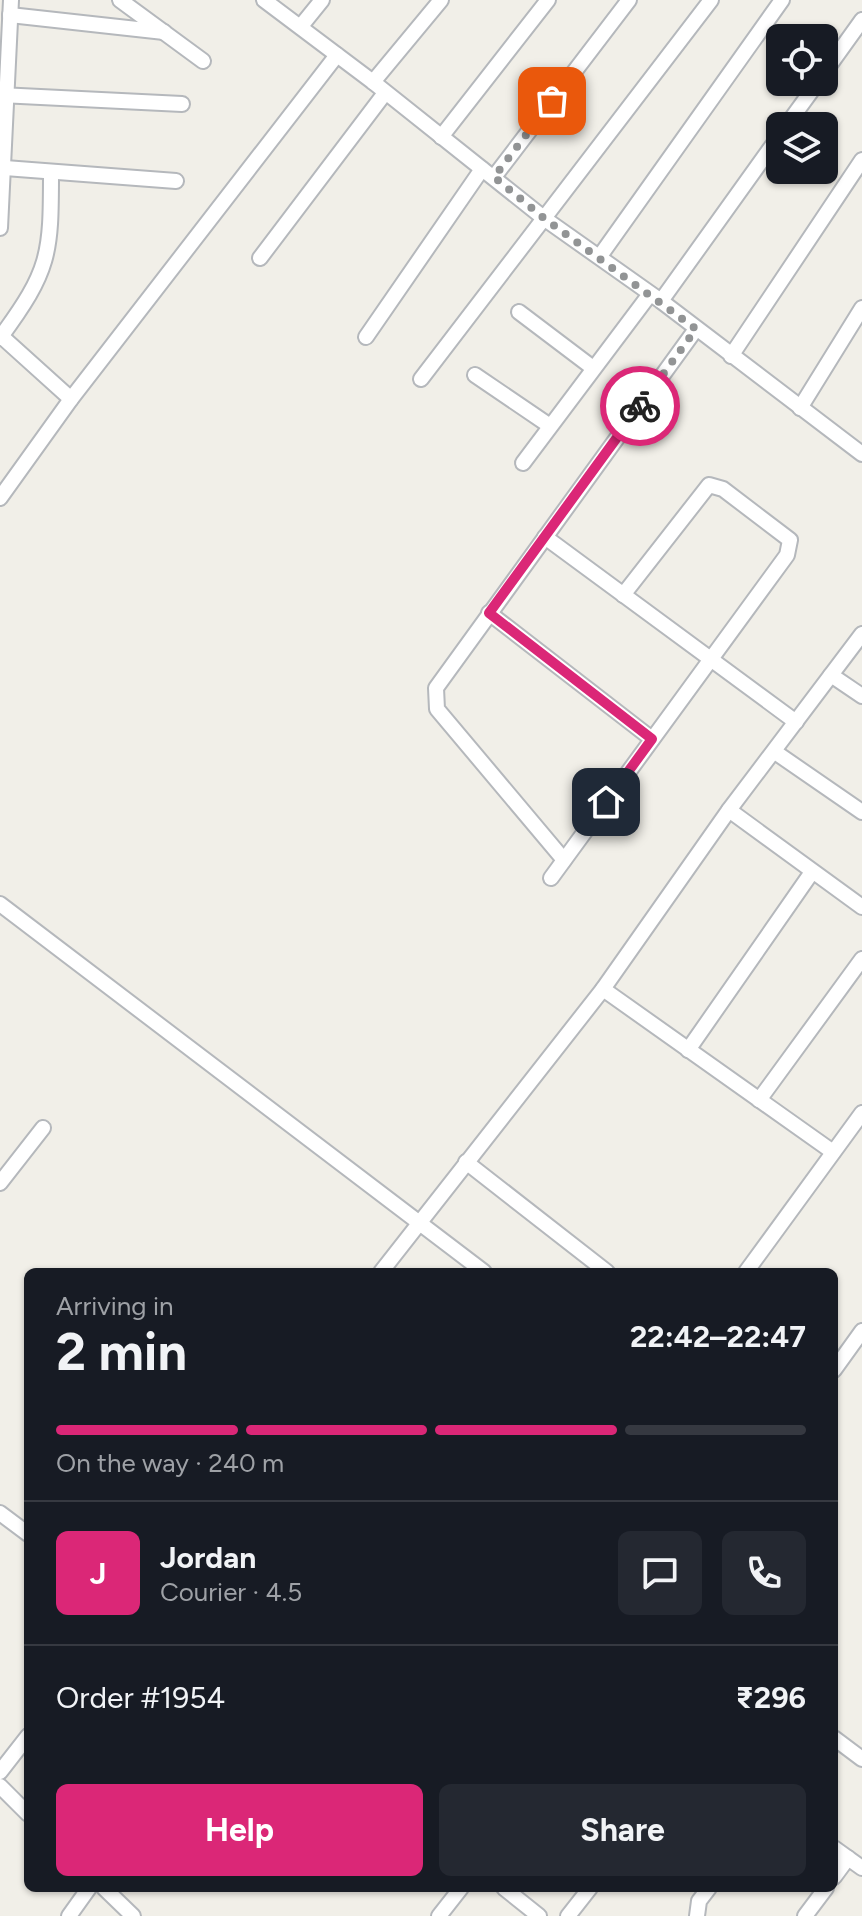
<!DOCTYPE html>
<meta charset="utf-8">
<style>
body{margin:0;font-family:Figtree,sans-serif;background:#242831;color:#f1f3f6;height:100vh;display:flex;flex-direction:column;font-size:30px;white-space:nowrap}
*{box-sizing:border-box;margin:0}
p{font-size:26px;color:#9ea1a6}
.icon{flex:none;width:44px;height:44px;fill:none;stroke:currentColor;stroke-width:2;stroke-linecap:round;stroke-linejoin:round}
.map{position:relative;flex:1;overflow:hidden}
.sheet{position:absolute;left:24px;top:1268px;width:814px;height:624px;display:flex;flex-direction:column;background:#171b24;border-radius:12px;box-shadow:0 2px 6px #0004}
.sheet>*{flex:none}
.buttons{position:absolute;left:766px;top:24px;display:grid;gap:16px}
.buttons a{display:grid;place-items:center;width:72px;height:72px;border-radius:12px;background:#171b24;box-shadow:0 2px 6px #0004;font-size:40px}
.pin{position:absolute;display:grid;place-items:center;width:68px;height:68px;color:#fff;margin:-34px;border-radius:16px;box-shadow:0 4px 12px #0006}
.courier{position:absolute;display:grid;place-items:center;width:80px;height:80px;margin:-40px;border:6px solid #db2777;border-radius:50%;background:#fff;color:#222;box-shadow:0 2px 10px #0007}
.summary em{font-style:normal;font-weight:700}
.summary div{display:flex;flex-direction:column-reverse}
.summary{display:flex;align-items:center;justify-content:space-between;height:136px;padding:0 32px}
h1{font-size:52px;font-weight:700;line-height:60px}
.bar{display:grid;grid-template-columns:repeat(4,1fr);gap:12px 8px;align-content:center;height:96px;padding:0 32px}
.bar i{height:10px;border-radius:6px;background:#363941}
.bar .current{background:#db2777}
.bar p{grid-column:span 4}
.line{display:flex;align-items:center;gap:20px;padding:0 32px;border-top:2px solid #363941}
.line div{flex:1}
.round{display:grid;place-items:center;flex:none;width:84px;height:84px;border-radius:12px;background:#242831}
.button{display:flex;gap:16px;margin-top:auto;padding:16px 32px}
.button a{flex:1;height:92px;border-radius:12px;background:#db2777;color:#fff;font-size:32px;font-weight:700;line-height:92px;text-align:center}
.button a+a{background:#242831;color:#f1f3f6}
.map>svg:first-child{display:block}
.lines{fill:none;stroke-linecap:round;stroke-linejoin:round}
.minor-casing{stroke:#b5b8bc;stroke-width:18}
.minor{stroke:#fff;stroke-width:14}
.done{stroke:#929495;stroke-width:8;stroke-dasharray:0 14.4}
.route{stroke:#db2777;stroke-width:10}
</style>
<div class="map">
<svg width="862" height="1916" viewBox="0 0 862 1916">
<rect width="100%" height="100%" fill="#f1efe8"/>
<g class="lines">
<defs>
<g id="minor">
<polyline points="120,0 203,61"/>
<polyline points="264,0 373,82 545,219 661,301 862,454"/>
<polyline points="10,15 164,32"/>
<polyline points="301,26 322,0"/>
<polyline points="824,73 862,20"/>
<polyline points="373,82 441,0"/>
<polyline points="0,95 182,104"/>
<polyline points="786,126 818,82"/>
<polyline points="441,137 548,0"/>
<polyline points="5,168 176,181"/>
<polyline points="494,177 629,0"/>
<polyline points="0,228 11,0"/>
<polyline points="600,256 782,0"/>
<polyline points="260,258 385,93"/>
<polyline points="661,301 780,135"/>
<polyline points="519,312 593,368"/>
<polyline points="0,335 71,399"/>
<polyline points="366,337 482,169"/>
<path d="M0 338C50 270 51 255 51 172"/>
<polyline points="731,356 862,160"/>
<polyline points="475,375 550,426"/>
<polyline points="421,379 711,0"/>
<polyline points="800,408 862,308"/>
<polyline points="523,463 650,294"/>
<polyline points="0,498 71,399 337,55"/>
<polyline points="545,537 796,722"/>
<polyline points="489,613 652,739"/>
<polyline points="831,675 862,696"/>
<polyline points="775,752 862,812"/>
<polyline points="729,810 862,907"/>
<polyline points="564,860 437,709 436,688 696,329"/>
<polyline points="551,878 787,555 790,540 723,489 709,485 623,595"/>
<polyline points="0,904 484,1272"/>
<polyline points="603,989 833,1152"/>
<polyline points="688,1050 812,872"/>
<polyline points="759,1100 862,959"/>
<polyline points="466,1162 607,1272"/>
<polyline points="0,1183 43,1128"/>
<polyline points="381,1272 603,989 729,810 862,634"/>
<polyline points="746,1272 862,1113"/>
<polyline points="834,1370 862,1331"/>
<polyline points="0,1513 28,1534"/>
<polyline points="834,1738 862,1759"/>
<polyline points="0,1772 28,1736"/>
<polyline points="0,1786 28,1814"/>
<polyline points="834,1848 862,1868"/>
<polyline points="834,1877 848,1858"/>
<polyline points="104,1888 133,1916"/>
<polyline points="504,1888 539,1916"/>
<polyline points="69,1916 89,1888"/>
<polyline points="439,1916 461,1888"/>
<polyline points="568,1916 590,1888"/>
<polyline points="697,1916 699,1901 709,1888"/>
<polyline points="805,1916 826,1888"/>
</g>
</defs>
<use href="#minor" class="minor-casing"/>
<use href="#minor" class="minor"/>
</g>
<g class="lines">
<polyline class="done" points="552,101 494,177 545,219 696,329 640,406"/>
<polyline class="route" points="606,802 652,739 489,613 640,406"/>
</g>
</svg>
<div class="buttons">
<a><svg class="icon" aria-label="locate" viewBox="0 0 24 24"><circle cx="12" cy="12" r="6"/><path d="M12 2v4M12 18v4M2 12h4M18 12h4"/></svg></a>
<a><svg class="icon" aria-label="layers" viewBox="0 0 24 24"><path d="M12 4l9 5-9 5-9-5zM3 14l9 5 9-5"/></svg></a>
</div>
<div class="pin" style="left:552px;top:101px;background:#ea580c"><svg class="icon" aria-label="bag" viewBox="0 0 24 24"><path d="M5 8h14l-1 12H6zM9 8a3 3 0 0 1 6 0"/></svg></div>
<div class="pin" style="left:606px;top:802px;background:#1f2937"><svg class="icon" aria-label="home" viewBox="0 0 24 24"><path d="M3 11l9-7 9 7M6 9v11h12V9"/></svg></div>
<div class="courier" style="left:640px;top:406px"><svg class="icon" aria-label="bike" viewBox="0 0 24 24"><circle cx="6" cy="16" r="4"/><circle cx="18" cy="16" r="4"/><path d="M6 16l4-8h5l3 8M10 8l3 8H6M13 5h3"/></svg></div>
<section class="sheet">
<div class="summary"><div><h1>2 min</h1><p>Arriving in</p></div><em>22:42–22:47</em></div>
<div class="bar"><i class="current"></i><i class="current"></i><i class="current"></i><i></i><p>On the way · 240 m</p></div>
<div class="line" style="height:144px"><b class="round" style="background:#db2777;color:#fff">J</b><div><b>Jordan</b><p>Courier · 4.5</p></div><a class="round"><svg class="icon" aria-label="chat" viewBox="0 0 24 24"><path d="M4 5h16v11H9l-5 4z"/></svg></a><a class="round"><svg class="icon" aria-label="phone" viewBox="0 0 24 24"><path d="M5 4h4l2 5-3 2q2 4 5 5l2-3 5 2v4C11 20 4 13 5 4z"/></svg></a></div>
<div class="line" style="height:104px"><div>Order #1954</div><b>₹296</b></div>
<div class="button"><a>Help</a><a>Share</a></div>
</section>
</div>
